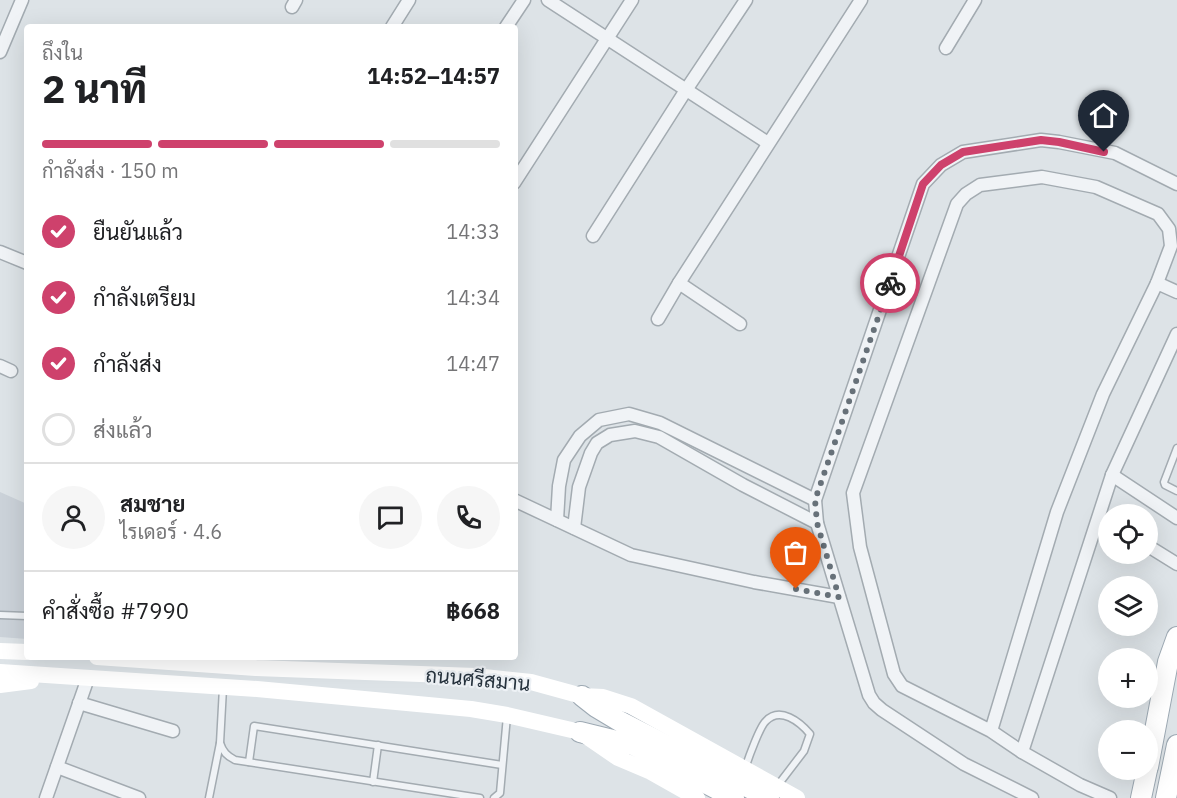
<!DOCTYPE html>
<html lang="th">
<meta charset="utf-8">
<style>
body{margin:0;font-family:"IBM Plex Sans",Sarabun,sans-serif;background:#f6f6f6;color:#202124;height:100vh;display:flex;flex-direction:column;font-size:22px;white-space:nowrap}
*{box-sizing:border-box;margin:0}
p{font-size:20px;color:#757577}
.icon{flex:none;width:33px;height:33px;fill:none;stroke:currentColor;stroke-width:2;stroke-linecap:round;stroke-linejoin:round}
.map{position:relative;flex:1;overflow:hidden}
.panel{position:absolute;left:24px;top:24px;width:494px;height:636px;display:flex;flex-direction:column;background:#fff;border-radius:6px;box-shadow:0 6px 24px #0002}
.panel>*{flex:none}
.controls{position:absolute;left:1098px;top:504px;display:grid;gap:12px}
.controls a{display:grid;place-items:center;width:60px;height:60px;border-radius:50%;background:#fff;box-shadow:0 6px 24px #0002;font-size:30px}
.pin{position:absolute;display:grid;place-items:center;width:51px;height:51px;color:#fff;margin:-62px -26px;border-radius:50% 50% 50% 0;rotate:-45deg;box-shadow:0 0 6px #0007}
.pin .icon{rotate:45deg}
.courier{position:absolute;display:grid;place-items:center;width:60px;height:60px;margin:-30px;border:4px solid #ce416c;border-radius:50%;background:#fff;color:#222;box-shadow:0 2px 8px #0007}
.headline em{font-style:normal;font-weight:800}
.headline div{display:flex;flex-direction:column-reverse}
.headline{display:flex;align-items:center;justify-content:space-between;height:102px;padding:0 18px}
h1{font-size:39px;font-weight:800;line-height:45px}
.bar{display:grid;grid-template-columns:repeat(4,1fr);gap:9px 6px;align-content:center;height:72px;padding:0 18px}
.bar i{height:8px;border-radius:4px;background:#e0e0e0}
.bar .active{background:#ce416c}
.bar p{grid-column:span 4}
.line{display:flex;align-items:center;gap:15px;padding:0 18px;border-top:2px solid #e0e0e0}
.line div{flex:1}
.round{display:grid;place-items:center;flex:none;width:63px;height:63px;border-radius:32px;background:#f6f6f6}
ol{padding:0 18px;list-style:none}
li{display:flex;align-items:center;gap:18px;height:66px}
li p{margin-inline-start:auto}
li .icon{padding:6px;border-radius:50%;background:#ce416c;color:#fff;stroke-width:4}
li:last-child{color:#757577}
li i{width:33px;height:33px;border:3px solid #e0e0e0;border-radius:50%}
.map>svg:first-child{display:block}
.built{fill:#cbd2d9}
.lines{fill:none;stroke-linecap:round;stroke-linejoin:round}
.lane-casing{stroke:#a3abb1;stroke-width:9}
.street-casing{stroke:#a3abb1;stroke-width:15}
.primary-casing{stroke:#9da9b3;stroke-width:22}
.lane{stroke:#f0f3f6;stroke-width:6}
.street{stroke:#f0f3f6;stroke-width:12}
.secondary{stroke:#fff;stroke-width:16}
.primary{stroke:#fff;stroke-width:20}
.done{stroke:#677179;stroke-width:6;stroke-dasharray:0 10.8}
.route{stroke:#ce416c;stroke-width:8}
.labels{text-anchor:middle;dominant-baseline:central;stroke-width:4.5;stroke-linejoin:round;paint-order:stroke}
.street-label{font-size:20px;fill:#27333e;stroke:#edf1f5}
</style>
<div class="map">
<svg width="1177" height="798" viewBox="0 0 1177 798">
<rect width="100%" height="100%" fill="#dde3e7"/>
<polygon class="built" points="0,492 27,504 27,639 0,637"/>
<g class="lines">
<defs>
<g id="lane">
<polyline points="1177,448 1164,482 1165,485 1177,491"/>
<polyline points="0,615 27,616"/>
<path d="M223 688 220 743C223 752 227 756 235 760L480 798"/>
<polyline points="249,762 254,726 502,765"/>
<path d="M745 769C748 759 760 726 766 721 780 706 800 722 810 734L804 751 778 785"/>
<polyline points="373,782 378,745"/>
<polyline points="209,798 220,743"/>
<polyline points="494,798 500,793 507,716"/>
</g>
<g id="street">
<polyline points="548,0 768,143"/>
<polyline points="292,7 296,0"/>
<polyline points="392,27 409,0"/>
<polyline points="506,27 524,0"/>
<polyline points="946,48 975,0"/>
<polyline points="0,52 22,0"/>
<polyline points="514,183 632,0"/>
<polyline points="593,236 686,90 746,0"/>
<polyline points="0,252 27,263"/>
<polyline points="679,283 740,324"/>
<polyline points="1157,283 1177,292"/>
<polyline points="658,319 679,283 861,0"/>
<polyline points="0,366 11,371"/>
<polyline points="1112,475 1177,518"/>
<polyline points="514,500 631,555 754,582 839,597"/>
<polyline points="557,520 559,486 564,460 580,436 599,420 629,414 660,423 815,500"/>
<polyline points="574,528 579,487 591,453 597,443 610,435 635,431 659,437 743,485 817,523"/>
<polyline points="1148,546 1177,564"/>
<polyline points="79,703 173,731"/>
<polyline points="991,731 1057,512 1103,394 1157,283 1171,246 1169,229 1158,214 1096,187 1042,177 980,185 966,194 957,204 853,493 860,547 894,674 902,686 991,731 1022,752 1080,785 1110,798"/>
<polyline points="1022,752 1112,475 1177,334"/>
<polyline points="57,767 139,798"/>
<polyline points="46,798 88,678"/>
<polyline points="1032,798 964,764 882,710 874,703 869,695 817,523 815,500 923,184 941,165 963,152 1041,140 1059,142 1115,153 1177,184"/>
</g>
<g id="primary">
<polyline points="582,696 596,707 621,722 769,798"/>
<polyline points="580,732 633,745 734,798"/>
<polyline points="1148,767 1168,662 1177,637"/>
<polyline points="1141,798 1147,770"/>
<polyline points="1166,798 1177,745"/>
</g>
</defs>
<use href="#lane" class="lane-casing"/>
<use href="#street" class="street-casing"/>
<use href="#primary" class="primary-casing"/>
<use href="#lane" class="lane"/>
<use href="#street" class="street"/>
<g class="secondary">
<polyline points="0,651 27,652"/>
<polyline points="97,657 256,668 475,676 531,682 582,696 603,697 631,706 797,798"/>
<polyline points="0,672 257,689 471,709 507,715 580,732 618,758 651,772 697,798"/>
<polyline points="0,685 31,681"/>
</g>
<use href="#primary" class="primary"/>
</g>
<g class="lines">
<polyline class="done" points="796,589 839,597 817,523 815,500 890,283"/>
<polyline class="route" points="890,283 923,184 941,165 963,152 1041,140 1059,142 1104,152"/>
</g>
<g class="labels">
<g class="street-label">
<text transform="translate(478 679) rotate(5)">ถนนศรีสมาน</text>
</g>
</g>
</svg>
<div class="controls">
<a><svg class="icon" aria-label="locate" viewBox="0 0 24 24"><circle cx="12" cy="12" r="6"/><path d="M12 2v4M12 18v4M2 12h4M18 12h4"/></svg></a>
<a><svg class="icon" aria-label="layers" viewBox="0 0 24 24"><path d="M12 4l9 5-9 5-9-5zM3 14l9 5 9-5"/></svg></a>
<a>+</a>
<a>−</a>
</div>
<div class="pin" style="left:796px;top:589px;background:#ea580c"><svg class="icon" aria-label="bag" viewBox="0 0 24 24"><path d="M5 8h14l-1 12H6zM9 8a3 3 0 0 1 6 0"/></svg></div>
<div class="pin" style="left:1104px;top:152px;background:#1f2937"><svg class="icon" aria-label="home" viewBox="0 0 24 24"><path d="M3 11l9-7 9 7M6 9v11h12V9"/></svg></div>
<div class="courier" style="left:890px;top:283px"><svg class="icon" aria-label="bike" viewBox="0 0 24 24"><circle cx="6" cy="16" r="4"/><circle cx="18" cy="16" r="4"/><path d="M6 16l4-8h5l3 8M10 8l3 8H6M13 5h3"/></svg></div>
<section class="panel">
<div class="headline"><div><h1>2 นาที</h1><p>ถึงใน</p></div><em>14:52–14:57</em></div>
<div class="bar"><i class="active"></i><i class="active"></i><i class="active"></i><i></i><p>กำลังส่ง · 150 m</p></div>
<ol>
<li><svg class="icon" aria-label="check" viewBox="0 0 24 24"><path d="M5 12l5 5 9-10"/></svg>ยืนยันแล้ว<p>14:33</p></li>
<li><svg class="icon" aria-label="check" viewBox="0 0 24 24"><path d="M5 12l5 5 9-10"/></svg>กำลังเตรียม<p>14:34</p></li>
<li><svg class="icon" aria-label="check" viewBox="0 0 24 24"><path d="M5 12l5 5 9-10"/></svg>กำลังส่ง<p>14:47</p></li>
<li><i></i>ส่งแล้ว</li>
</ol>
<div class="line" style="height:108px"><a class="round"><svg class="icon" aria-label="person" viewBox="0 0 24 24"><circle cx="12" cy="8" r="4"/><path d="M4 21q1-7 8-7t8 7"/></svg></a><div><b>สมชาย</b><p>ไรเดอร์ · 4.6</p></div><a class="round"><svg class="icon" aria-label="chat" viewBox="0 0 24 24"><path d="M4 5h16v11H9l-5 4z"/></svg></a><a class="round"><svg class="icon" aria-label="phone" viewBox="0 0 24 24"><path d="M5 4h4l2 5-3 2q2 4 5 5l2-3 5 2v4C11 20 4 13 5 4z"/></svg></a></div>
<div class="line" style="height:78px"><div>คำสั่งซื้อ #7990</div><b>฿668</b></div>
</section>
</div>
